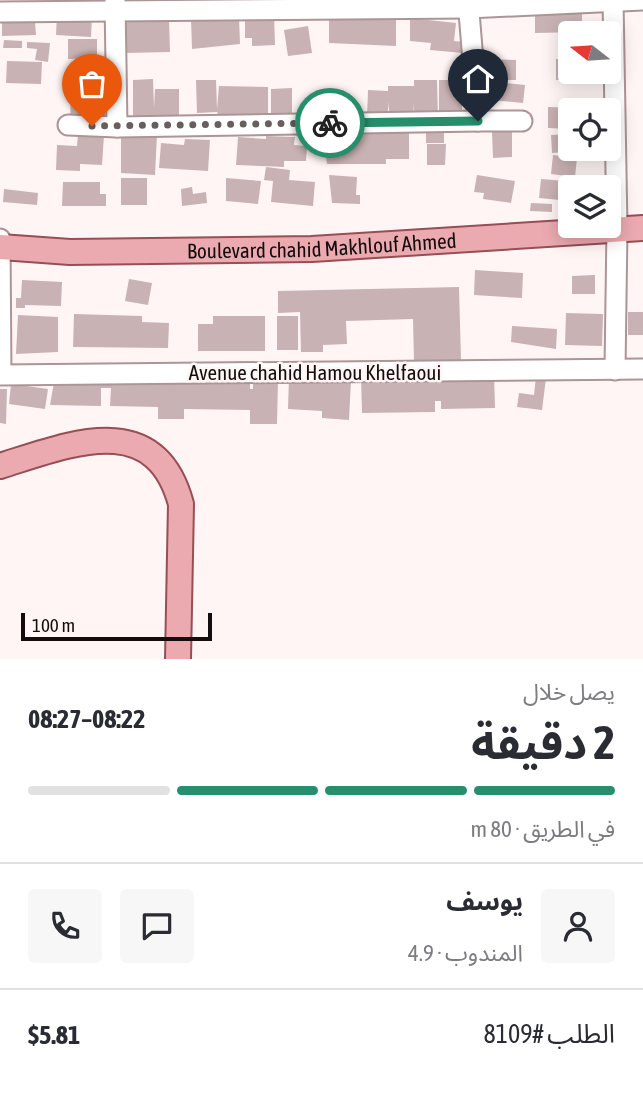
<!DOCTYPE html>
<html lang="ar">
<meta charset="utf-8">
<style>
body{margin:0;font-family:"Asap Condensed","Noto Sans Arabic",sans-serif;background:#f7f7f7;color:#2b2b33;direction:rtl;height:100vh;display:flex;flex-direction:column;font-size:26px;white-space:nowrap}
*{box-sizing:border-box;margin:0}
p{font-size:23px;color:#7c7c81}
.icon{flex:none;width:38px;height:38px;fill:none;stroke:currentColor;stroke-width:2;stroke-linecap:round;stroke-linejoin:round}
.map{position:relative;height:659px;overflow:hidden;direction:ltr}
.sheet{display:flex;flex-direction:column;background:#fff;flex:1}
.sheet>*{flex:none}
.needle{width:46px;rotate:287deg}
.controls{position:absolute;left:558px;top:21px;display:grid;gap:14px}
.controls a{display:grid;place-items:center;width:63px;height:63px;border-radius:7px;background:#fff;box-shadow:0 4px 18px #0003;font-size:35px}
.scale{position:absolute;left:21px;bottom:18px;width:191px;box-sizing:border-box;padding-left:7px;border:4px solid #150d0d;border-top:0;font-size:19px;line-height:24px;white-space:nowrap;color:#150d0d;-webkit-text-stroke:5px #fff5f5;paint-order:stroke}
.pin{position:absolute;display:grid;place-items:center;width:60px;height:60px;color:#fff;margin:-72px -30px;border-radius:50% 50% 50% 0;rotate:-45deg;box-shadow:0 0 7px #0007}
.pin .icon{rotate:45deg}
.courier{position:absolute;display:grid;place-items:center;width:70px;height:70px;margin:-35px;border:5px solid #278e6b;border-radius:50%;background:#fff;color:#222;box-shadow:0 2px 9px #0007}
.headline em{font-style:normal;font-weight:700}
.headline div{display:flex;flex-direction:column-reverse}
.headline{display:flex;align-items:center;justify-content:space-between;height:119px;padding:0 28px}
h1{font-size:46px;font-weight:700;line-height:52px}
.bar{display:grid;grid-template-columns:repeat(4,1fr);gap:10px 7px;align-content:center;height:84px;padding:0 28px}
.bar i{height:9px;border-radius:5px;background:#e1e1e2}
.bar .on{background:#278e6b}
.bar p{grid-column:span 4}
.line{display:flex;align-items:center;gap:18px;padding:0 28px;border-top:2px solid #e1e1e2}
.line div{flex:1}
.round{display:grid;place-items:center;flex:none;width:74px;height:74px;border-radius:7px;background:#f7f7f7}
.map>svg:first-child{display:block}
.building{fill:#c9b2b3}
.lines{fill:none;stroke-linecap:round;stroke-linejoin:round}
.minor-casing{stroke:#ac9596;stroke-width:23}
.major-casing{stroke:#974e54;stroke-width:28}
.minor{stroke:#fff;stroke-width:19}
.major{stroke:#ebaab0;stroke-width:24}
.done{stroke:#675e5e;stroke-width:7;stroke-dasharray:0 12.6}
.route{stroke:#278e6b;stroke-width:9}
.labels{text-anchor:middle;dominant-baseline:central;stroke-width:5;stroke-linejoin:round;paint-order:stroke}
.street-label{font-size:21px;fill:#150d0d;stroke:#fff5f5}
</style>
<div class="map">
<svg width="643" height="659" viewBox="0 0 643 659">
<rect width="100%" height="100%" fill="#fff5f5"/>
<g class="building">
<polygon points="582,10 582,32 535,33 535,11"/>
<polygon points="22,13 22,23 35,22 36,35 2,36 2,14"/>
<polygon points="274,13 275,45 252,46 252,38 245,38 245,14"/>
<polygon points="57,14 92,16 91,37 56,35"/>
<polygon points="329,15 396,17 396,46 329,43"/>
<polygon points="239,17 240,44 192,49 191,18"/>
<polygon points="410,18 456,23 454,41 464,42 463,53 430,50 431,43 410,41"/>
<polygon points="169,20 170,52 126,53 125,21"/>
<polygon points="308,26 312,53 288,56 284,30"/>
<polygon points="68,39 97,39 97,58 68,59"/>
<polygon points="4,40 22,41 22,48 3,48"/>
<polygon points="27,42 50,43 48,62 35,60 37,49 27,48"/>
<polygon points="481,59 516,60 516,80 481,80"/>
<polygon points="556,59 570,59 570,72 586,72 586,80 556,80"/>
<polygon points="7,61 42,62 41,84 6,83"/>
<polygon points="153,79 154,108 155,89 179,89 179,121 133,117 133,80"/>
<polygon points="196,80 216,80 217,109 219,86 268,87 268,114 246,114 246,120 220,120 217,112 197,113"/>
<polygon points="414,80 437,80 438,119 414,120 414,102 413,120 389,120 389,102 387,119 367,118 368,90 388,91 388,86 414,86"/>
<polygon points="439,80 462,80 462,118 439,119"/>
<polygon points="494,82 525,85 523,103 492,100"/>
<polygon points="292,88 292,118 271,118 271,89"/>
<polygon points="105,92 105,121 70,121 71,93"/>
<polygon points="548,107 577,108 577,110 570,110 570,129 548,128"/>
<polygon points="340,132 409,132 409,159 386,159 386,164 327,164 324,142 328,134 340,137"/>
<rect x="426" y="132" width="18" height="11"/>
<polygon points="492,132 512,132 512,157 493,158"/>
<polygon points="78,134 104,135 102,165 80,164 80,171 56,170 57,145 77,146"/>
<polygon points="121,134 157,135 155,175 121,173"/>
<polygon points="570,134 570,149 578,151 552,153 551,135"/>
<polygon points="266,136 295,137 294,145 307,146 306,161 284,161 284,167 236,165 238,137 266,139"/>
<polygon points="185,139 210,140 208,171 159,168 161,143 184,145"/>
<polygon points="427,144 446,144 445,165 427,165"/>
<polygon points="553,155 577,158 575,177 551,174"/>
<polygon points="266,167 290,170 289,180 315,182 313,206 271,202 273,181 264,180"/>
<polygon points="329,175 357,177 356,195 360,195 360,204 332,203"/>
<polygon points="477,175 515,181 511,203 483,199 484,193 474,192"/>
<rect x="121" y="178" width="26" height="27"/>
<polygon points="226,178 261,181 258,204 226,201"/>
<polygon points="541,179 579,182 578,187 570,187 570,201 539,198"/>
<polygon points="63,182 100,182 100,194 106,194 106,206 62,206"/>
<polygon points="192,187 193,194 206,192 207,203 182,206 181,189"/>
<polygon points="4,189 38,193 37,205 3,202"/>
<polygon points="531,203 552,204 552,212 530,211"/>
<polygon points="475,270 523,273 522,298 474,295"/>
<polygon points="595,275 595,294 572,294 572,276"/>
<polygon points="129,279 152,283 148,305 125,301"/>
<polygon points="22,280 62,282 61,306 25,305 25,308 16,308 16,298 21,298"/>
<polygon points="459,287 461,360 414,361 413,319 346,321 347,344 323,345 323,352 301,352 300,312 278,313 278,291"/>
<rect x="628" y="312" width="15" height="23"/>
<polygon points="566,313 603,314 602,346 565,345"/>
<polygon points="74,314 142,316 142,322 169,323 168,348 73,347"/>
<polygon points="18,315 58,317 58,352 16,354"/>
<polygon points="213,316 265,316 265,351 198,351 198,324 213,324"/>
<rect x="277" y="316" width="21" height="34"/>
<polygon points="512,326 557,329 556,349 511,342"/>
<polygon points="494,373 495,408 441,409 441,401 435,401 435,412 362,413 361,376"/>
<polygon points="536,376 546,378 542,410 517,407 519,393 534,395"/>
<polygon points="226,377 226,383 250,383 250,389 253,389 253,381 278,382 277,424 250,424 250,410 184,409 184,419 158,419 158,407 110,406 111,388 101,388 101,406 50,405 54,382"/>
<polygon points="289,377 351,380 349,420 322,418 322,411 288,409"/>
<polygon points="11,384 48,389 45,409 9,404"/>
<polygon points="0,389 7,389 6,424 0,423"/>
</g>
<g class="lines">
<defs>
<g id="minor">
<polyline points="613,0 617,228 615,370"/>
<polyline points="115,1 117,127 478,121 468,0"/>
<polyline points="0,12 468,8 643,0"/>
<polyline points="478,121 522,121"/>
<polyline points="68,125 117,127"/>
<polyline points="0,239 1,375 643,369"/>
</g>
<g id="major">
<path id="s1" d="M0 247 70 252 312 249 643 228"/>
<path d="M0 466C68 445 155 407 181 504L178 659"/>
</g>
</defs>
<use href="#minor" class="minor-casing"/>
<use href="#major" class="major-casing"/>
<use href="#minor" class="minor"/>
<use href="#major" class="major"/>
</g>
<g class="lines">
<polyline class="done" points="92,126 330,123"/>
<polyline class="route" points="330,123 478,121"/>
</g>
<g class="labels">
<g class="street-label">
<text stroke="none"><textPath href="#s1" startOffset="322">Boulevard chahid Makhlouf Ahmed</textPath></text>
<text x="315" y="372">Avenue chahid Hamou Khelfaoui</text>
</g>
</g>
</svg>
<div class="controls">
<a><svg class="needle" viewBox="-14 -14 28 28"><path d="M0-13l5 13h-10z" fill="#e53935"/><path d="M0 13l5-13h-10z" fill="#7c7c81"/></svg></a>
<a><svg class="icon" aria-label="locate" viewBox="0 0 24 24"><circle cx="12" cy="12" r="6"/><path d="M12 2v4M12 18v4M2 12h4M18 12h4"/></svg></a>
<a><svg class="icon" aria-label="layers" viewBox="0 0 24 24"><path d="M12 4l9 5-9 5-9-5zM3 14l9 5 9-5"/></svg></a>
</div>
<div class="scale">100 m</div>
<div class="pin" style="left:92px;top:126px;background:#ea580c"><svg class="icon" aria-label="bag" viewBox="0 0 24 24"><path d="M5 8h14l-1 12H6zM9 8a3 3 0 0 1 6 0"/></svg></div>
<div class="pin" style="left:478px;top:121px;background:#1f2937"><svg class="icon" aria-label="home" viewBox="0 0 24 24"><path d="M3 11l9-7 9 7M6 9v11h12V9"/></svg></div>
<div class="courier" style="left:330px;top:123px"><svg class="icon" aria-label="bike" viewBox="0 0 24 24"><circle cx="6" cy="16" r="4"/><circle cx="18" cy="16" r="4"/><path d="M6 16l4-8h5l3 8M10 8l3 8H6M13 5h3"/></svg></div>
</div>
<section class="sheet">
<div class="headline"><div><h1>2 دقيقة</h1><p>يصل خلال</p></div><em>08:22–08:27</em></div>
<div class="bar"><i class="on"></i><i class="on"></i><i class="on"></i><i></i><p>في الطريق · 80 m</p></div>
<div class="line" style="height:126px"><a class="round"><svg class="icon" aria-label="person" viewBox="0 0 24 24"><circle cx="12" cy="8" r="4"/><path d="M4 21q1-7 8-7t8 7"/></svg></a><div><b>يوسف</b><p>المندوب · 4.9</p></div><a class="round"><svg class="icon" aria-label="chat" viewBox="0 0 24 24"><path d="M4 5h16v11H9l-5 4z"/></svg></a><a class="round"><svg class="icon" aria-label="phone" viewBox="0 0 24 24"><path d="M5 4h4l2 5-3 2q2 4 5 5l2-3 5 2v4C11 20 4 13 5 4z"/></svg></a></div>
<div class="line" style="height:91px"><div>الطلب #8109</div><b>$5.81</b></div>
</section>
